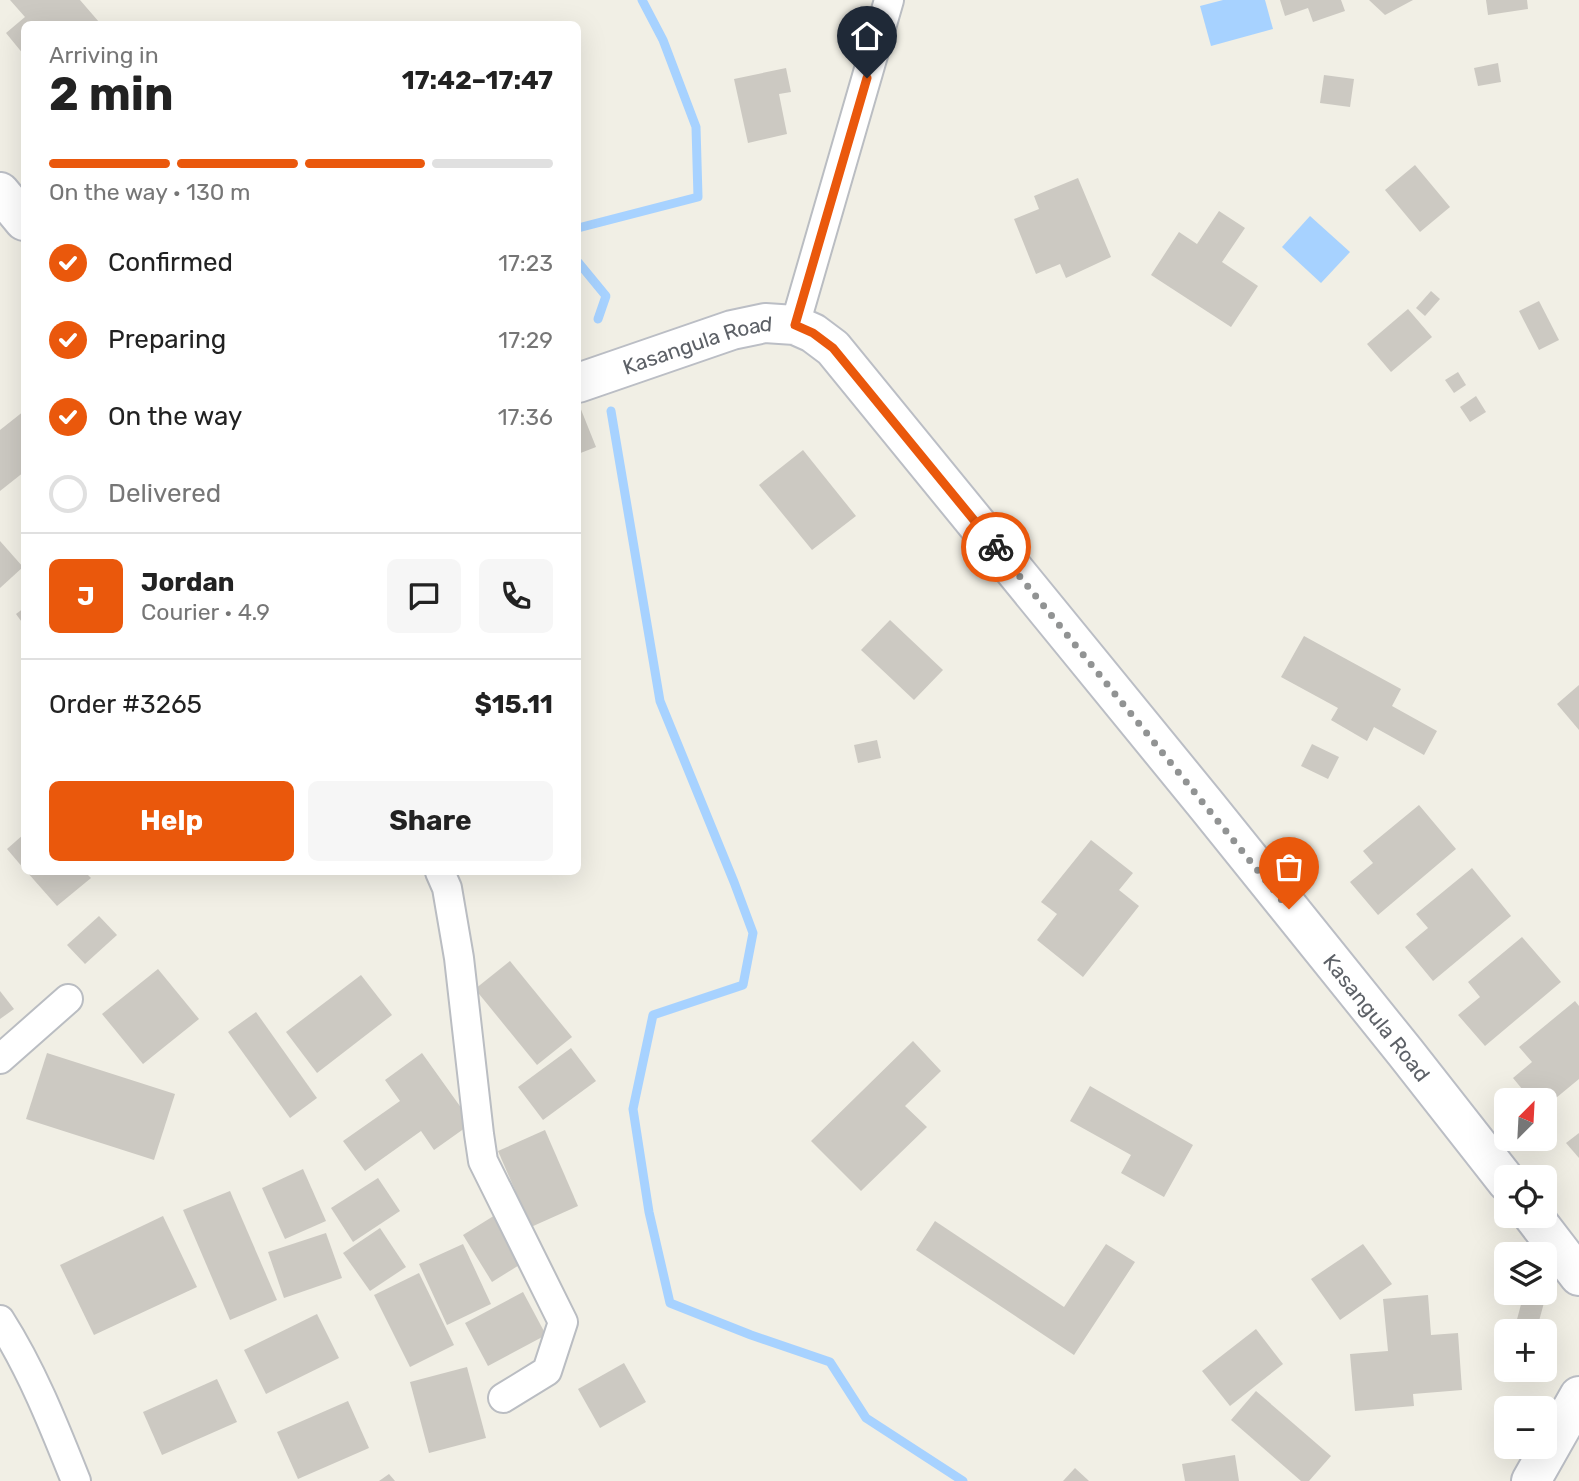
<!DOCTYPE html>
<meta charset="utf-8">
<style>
body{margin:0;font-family:Rubik,sans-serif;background:#f6f6f6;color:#222;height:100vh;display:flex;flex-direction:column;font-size:26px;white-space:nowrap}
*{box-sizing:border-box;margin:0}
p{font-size:23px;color:#767676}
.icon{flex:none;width:38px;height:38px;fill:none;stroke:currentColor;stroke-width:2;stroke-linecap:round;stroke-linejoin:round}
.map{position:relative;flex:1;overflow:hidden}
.side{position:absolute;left:21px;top:21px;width:560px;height:854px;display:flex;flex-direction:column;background:#fff;border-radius:10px;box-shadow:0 7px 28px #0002}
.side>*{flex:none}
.needle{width:46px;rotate:24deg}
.fabs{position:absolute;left:1494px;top:1088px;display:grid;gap:14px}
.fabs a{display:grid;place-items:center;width:63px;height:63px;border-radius:10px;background:#fff;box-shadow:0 7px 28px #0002;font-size:35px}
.pin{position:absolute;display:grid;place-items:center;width:60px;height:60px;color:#fff;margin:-72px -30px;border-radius:50% 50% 50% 0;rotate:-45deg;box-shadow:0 0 7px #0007}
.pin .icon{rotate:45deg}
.courier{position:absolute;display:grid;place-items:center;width:70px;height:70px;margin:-35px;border:5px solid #ea580c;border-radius:50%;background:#fff;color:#222;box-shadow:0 2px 9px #0007}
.head em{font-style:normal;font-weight:700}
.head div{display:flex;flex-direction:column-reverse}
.head{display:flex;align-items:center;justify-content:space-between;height:119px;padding:0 28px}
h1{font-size:46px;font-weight:700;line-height:52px}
.bar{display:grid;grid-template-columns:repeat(4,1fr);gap:10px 7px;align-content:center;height:84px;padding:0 28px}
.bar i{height:9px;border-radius:5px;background:#e0e0e0}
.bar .active{background:#ea580c}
.bar p{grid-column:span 4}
.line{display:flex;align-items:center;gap:18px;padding:0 28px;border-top:2px solid #e0e0e0}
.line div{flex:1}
.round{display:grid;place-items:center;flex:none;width:74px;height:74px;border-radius:10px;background:#f6f6f6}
ol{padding:0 28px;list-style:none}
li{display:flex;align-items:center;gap:21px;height:77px}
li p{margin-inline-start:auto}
li .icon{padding:7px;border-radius:50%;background:#ea580c;color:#fff;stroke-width:4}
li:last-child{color:#767676}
li i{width:38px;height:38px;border:4px solid #e0e0e0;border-radius:50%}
.cta{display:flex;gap:14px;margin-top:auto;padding:14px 28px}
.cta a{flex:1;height:80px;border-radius:10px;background:#ea580c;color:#fff;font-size:28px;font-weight:700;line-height:80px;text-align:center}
.cta a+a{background:#f6f6f6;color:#222}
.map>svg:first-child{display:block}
.water{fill:#a7d2ff}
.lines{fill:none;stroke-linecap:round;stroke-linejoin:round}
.stream{stroke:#a7d2ff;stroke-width:9}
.building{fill:#ccc9c2}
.minor-casing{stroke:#babdc2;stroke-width:32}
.secondary-casing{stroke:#bbbec5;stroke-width:42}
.minor{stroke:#fff;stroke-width:28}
.secondary{stroke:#fff;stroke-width:38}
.done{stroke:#919393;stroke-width:7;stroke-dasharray:0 12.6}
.route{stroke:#ea580c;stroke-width:9}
.labels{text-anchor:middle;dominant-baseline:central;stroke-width:5;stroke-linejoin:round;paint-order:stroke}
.street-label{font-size:21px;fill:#5d6167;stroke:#fff}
</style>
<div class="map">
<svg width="1579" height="1481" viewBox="0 0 1579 1481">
<rect width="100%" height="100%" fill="#f1efe5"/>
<g class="water">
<polygon points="1223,0 1265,0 1273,29 1211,46 1200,6"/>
<polygon points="1310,216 1350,252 1321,283 1282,247"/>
</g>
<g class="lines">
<g class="stream">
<polyline points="578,228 698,197 696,127 663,40 642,0"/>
<polyline points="578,262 606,296 598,319"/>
<polyline points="611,411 660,701 734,882 753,933 743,985 653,1015 633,1109 649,1212 670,1303 751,1335 830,1362 866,1418 963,1481"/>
</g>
</g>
<g class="building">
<polygon points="10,0 80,0 99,22 96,24 24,24 24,55 6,33 25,17"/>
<polygon points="1280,0 1341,0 1345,11 1313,22 1308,8 1285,16"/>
<polygon points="1369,0 1413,0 1385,15"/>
<polygon points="1486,0 1527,0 1528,9 1488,15"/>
<polygon points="1498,63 1501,82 1478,86 1474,68"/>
<polygon points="786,68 791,92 779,94 787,134 748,143 734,79"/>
<polygon points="1324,75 1354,79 1350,107 1320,103"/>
<polygon points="1415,165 1450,207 1420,232 1385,190"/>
<polygon points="1078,178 1111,257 1066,278 1060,264 1036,274 1014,219 1039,209 1034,196"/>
<polygon points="1219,211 1245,228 1222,262 1258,286 1231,327 1151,275 1179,232 1197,244"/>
<polygon points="1431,291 1440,299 1425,316 1416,308"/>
<polygon points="1539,301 1559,340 1539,350 1519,311"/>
<polygon points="1408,309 1432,337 1391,372 1367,344"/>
<polygon points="1458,372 1466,385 1454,393 1445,380"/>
<polygon points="1476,396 1486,412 1470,422 1460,407"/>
<polygon points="580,407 596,447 578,454 578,409"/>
<polygon points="24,411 24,472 0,491 0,430"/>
<polygon points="803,450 856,516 812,550 759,485"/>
<polygon points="0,541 23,567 0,588"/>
<polygon points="24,608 24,625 16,614"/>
<polygon points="890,620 943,670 914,700 861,650"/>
<polygon points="1304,636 1401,689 1392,706 1437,731 1424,755 1374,727 1367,741 1331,720 1338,708 1281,677"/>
<polygon points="1579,685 1579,730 1557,704"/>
<polygon points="877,740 881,758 858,763 854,745"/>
<polygon points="1312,744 1339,757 1328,779 1301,766"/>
<polygon points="1419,805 1456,849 1378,915 1350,882 1373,863 1363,851"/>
<polygon points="24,834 24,869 7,849"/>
<polygon points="1091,840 1133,873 1119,890 1139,906 1083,977 1037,940 1057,914 1041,902"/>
<polygon points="1472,868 1511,916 1433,981 1405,947 1428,928 1416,914"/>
<polygon points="27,872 85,872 91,878 57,906"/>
<polygon points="99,916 117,935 85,964 67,945"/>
<polygon points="1522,937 1561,982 1485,1046 1458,1015 1480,997 1468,982"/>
<polygon points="510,961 572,1037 537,1065 475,989"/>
<polygon points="158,969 199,1019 143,1064 102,1014"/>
<polygon points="361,975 392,1015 317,1073 286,1032"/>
<polygon points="0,991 14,1009 0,1019"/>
<polygon points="1575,1001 1579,1006 1579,1079 1545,1107 1545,1101 1532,1101 1513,1078 1532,1062 1519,1047"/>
<polygon points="256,1012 317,1098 290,1118 228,1032"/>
<polygon points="913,1041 941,1071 905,1106 927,1127 861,1191 811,1141"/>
<polygon points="571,1048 596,1081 543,1120 518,1087"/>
<polygon points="47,1053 175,1094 154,1160 26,1119"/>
<polygon points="422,1053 472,1123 434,1150 421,1131 365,1171 343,1141 400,1101 385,1080"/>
<polygon points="1090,1086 1193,1145 1164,1197 1121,1173 1131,1155 1070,1121"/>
<polygon points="545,1130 578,1206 531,1227 498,1151"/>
<polygon points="1579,1133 1579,1158 1566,1143"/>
<polygon points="303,1169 326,1221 285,1239 262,1188"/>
<polygon points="378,1178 400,1211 353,1242 331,1208"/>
<polygon points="230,1191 277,1300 230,1320 183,1210"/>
<polygon points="500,1212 529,1259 492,1282 463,1235"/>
<polygon points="163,1216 197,1287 94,1335 60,1265"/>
<polygon points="935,1221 1064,1307 1106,1244 1135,1262 1074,1355 916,1250"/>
<polygon points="380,1228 406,1267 370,1291 343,1253"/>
<polygon points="326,1233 342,1278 284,1298 268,1252"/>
<polygon points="463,1244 491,1304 447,1325 419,1264"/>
<polygon points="1363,1244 1392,1284 1340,1320 1311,1279"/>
<polygon points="419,1273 454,1345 410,1367 374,1295"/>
<polygon points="523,1292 546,1335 488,1366 465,1323"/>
<polygon points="1524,1293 1545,1299 1536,1332 1515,1327"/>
<polygon points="1428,1295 1431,1335 1458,1333 1462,1390 1413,1394 1414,1406 1355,1411 1350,1354 1388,1351 1383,1299"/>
<polygon points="317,1314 339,1358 266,1394 244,1350"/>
<polygon points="1256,1329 1283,1364 1230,1406 1202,1371"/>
<polygon points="624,1363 646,1402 600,1428 578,1389"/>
<polygon points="467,1367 486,1438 429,1453 410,1382"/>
<polygon points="217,1379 237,1422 162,1455 143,1412"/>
<polygon points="1256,1391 1331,1456 1309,1481 1301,1481 1231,1420"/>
<polygon points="348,1401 369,1448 298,1479 277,1432"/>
<polygon points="1235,1455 1239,1481 1185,1481 1182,1464"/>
<polygon points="1075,1468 1089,1481 1063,1481"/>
<polygon points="389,1474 395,1481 379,1481"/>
</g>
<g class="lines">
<defs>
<g id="minor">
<polyline points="795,325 889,0"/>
<polyline points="440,872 447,888 459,958 479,1134 483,1161 563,1322 547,1371 503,1398"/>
<polyline points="0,1059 68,999"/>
<path d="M0 1320C32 1370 54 1426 76 1481"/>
</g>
<g id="secondary">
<polyline points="0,192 24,221"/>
<path id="s1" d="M578 383 732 330 765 323 795 325 813 333 833 348 1207 806 1405 1052 1507 1182"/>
<polyline points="1533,1216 1579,1276"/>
<polyline points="1531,1481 1579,1396"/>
</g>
</defs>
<use href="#minor" class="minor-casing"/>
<use href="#secondary" class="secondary-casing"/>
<use href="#minor" class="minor"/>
<use href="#secondary" class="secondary"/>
</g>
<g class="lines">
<polyline class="done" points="996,547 1289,909"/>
<polyline class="route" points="867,78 795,325 813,333 833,348 996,547"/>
</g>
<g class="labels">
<g class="street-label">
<text stroke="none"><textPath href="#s1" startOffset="126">Kasangula Road</textPath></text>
<text stroke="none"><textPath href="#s1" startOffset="1134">Kasangula Road</textPath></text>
</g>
</g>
</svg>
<div class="fabs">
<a><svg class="needle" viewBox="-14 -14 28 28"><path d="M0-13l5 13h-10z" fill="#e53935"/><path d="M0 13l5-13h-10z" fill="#767676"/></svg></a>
<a><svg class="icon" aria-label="locate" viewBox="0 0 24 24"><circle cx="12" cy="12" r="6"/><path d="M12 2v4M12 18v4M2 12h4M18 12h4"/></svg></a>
<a><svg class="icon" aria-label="layers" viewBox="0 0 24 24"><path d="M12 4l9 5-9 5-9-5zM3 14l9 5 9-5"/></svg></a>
<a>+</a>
<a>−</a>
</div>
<div class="pin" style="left:1289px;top:909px;background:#ea580c"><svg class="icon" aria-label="bag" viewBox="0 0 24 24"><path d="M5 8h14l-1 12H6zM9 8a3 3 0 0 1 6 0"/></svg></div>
<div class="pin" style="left:867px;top:78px;background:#1f2937"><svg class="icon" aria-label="home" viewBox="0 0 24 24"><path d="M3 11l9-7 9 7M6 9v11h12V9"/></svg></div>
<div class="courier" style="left:996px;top:547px"><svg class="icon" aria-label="bike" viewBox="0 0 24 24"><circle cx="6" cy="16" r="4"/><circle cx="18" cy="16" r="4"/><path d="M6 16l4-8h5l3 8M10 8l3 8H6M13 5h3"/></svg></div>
<section class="side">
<div class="head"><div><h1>2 min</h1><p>Arriving in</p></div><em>17:42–17:47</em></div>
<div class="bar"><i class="active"></i><i class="active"></i><i class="active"></i><i></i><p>On the way · 130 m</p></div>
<ol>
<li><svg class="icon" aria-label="check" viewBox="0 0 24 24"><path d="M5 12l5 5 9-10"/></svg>Confirmed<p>17:23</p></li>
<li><svg class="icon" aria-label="check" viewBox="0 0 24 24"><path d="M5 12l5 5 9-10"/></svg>Preparing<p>17:29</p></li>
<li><svg class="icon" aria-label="check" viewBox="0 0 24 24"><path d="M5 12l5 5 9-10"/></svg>On the way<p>17:36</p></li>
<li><i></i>Delivered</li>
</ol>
<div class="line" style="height:126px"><b class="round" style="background:#ea580c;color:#fff">J</b><div><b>Jordan</b><p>Courier · 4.9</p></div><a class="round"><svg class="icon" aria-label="chat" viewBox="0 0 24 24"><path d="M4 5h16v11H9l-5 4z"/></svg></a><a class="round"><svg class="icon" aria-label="phone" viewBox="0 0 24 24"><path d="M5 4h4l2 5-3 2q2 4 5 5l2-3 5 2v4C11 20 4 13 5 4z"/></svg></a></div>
<div class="line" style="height:91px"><div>Order #3265</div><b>$15.11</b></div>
<div class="cta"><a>Help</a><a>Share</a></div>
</section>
</div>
